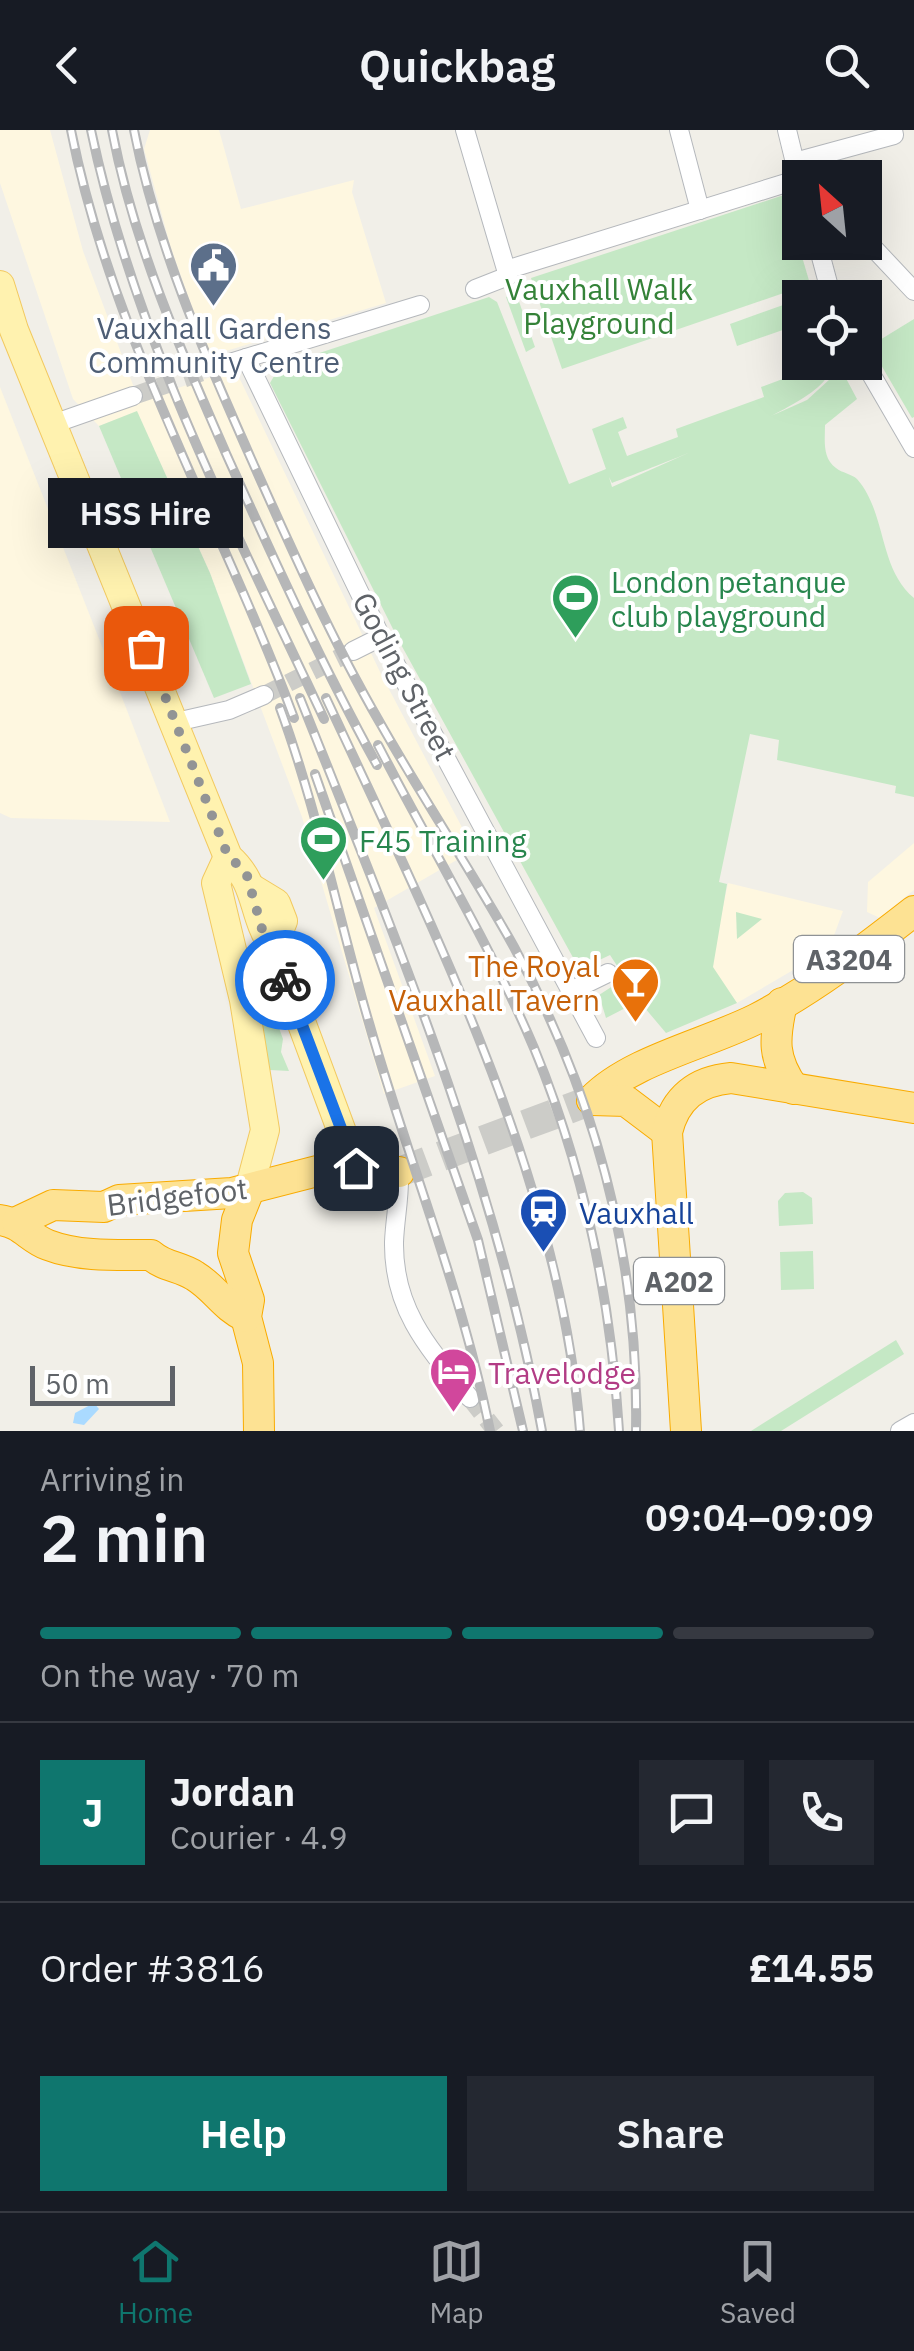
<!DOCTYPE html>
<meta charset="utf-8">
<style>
body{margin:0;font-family:"IBM Plex Sans",sans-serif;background:#242831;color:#f1f3f6;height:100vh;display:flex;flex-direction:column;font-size:38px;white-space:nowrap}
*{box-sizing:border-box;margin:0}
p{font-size:32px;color:#9ea1a6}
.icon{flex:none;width:55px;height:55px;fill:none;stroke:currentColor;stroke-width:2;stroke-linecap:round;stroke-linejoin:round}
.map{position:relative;height:1301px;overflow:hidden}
.details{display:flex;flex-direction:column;background:#171b24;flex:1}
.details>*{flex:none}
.needle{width:65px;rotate:333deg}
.tools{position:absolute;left:782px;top:30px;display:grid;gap:20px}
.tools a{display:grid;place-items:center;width:100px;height:100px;border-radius:0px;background:#171b24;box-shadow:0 10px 40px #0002;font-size:50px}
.scale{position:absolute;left:30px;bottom:25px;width:145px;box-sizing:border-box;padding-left:10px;border:5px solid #5f6368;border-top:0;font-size:28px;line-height:35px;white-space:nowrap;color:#5f6368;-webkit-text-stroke:8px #fff;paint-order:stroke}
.pin{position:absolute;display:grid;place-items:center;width:85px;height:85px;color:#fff;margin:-42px;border-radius:20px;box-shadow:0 5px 15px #0006}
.courier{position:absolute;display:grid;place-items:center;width:100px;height:100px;margin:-50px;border:8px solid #1a73e8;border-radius:50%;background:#fff;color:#222;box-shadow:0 2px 12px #0007}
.bubble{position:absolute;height:70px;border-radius:0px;background:#171b24;box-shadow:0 10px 40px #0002;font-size:32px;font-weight:600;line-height:70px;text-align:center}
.overview em{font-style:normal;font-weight:600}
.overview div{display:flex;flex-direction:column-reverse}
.overview{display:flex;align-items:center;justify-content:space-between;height:170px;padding:0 40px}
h1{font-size:65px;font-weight:600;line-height:75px}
.bar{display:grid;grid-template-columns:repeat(4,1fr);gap:15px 10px;align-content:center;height:120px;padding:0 40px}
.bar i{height:12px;border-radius:8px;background:#363941}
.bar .selected{background:#0f766e}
.bar p{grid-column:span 4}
.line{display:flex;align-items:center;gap:25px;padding:0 40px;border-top:2px solid #363941}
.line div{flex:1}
.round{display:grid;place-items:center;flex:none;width:105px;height:105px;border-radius:0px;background:#242831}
.button{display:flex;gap:20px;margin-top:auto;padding:20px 40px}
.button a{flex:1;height:115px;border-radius:0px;background:#0f766e;color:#fff;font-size:40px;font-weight:600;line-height:115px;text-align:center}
.button a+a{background:#242831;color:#f1f3f6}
header{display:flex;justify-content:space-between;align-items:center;height:130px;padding:0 40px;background:#171b24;font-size:45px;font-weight:600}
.tabs{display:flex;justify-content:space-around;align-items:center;height:140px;border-top:2px solid #363941;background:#171b24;font-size:28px;color:#9ea1a6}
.tabs a{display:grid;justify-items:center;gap:5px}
.tabs .selected{color:#0f766e}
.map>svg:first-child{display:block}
.commercial{fill:#fef7e0}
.green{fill:#c5e8c5}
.water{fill:#aadaff}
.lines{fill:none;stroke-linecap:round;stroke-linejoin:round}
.street-tunnel{stroke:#ccccc8;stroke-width:18;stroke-dasharray:18 9;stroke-linecap:butt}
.highway-tunnel{stroke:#ccccc8;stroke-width:30;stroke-dasharray:30 15;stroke-linecap:butt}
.street-casing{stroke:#b5b8bc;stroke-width:20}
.primary-casing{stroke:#f2c960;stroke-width:30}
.highway-casing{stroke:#f9ab00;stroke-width:32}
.street{stroke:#fff;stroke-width:18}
.primary{stroke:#fff2af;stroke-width:28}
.highway{stroke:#fde293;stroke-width:30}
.rail-casing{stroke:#b6b7b8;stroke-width:10}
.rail{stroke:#fff;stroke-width:6;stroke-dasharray:19;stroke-linecap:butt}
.done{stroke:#929495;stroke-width:10;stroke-dasharray:0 18}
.route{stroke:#1a73e8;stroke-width:12}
.labels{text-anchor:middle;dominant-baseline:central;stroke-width:8;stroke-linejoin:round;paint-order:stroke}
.shield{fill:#fff;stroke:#8f9295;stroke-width:2.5}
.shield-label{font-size:28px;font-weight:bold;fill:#5f6368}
.park-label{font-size:30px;fill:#348238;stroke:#fff}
.service-label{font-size:30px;fill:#4e5e75;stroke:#fff}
.leisure-label{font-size:30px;fill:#27864d;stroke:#fff;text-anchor:start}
.street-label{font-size:30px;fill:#5f6368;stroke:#fff}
.food-label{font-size:30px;fill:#c56008;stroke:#fff;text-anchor:end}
.transit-label{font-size:30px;fill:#164399;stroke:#fff;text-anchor:start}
.hotel-label{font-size:30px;fill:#b23c85;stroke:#fff;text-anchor:start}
</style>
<header><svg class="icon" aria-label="back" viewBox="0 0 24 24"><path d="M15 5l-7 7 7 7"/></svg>Quickbag<svg class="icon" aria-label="search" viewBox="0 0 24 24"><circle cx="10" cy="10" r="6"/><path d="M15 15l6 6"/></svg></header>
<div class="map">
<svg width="914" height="1301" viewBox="0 0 914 1301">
<rect width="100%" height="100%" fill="#f1efe8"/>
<g class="commercial">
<polygon points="0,0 50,0 83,121 139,271 235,239 382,546 474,720 374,778 435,946 384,964 302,687 210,443 137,282 99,296 73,269 0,53"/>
<polygon points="150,0 219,0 241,79 354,50 352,62 386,173 209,226 170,115 144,19"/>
<polygon points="0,257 118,557 170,692 11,688 0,683"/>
<polygon points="914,713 914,760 880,788 867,782 868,752"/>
<polygon points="728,753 843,781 829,819 737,873 710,838"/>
</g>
<g class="green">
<polygon points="784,65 810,154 562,239 531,148"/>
<polygon points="516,163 535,217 526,222 506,167"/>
<path d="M489 167 497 172 569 354 606 339 592 299 623 287 627 298 618 302 627 326 678 307 676 299 764 267 761 257 804 241 801 233H829C828 238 828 243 826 248 809 279 651 338 612 353L609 347 612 357 807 270 841 239 857 269 825 295C825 310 822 328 836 338 842 343 852 344 857 349 887 383 878 438 914 468V667L895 663 896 656 777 630 779 610 750 604 719 752 727 754 713 837 737 873 666 903 639 871 606 888 599 865 625 848 610 825 589 835 576 833 399 511 270 253 280 236Z"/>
<polygon points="800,169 800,194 737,216 730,194"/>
<polygon points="914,189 914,287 912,288 870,216"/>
<polygon points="137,281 210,443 251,554 214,568 99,296"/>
<polygon points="736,782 762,789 737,809"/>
<polygon points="262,851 283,909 281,922 289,941 270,940 252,854"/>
<polygon points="803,1062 812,1068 813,1094 779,1096 778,1071 785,1063"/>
<polygon points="813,1121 814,1159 781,1160 780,1122"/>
<polygon points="896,1210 904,1224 781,1301 751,1301"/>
</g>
<polygon class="water" points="94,1273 99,1279 84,1295 73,1293 75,1283"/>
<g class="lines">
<g class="street-tunnel">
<polyline points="133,266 220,236"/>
<polyline points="264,565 353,521"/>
<polyline points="470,1268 496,1301"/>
</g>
<polyline class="highway-tunnel" points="399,1042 592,970"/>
<defs>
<g id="street">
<polyline points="465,0 508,146 475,159"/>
<polyline points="679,0 700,80"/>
<polyline points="787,0 797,41"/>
<polyline points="795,32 894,5 893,0"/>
<polyline points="865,109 914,161"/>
<polyline points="817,112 832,168"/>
<polyline points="506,140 799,49"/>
<polyline points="246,228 381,507 596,908"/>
<polyline points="864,232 914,318"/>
<polyline points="220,236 420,175"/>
<polyline points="53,294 133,266"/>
<polyline points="353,521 381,507"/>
<polyline points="176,592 229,580 264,565"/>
<polyline points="571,861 608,843"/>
<path d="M399 1042C400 1066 395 1088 394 1112 393 1180 429 1219 470 1268"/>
<polyline points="900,1301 914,1293"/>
</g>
<g id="primary">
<path d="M0 155 14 200 228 727C259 754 251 783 273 816L355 1037"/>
<polyline points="228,727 216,753 244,870 265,1000 249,1060"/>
<polyline points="253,759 276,773 283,791 273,816"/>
</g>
<g id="highway">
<path d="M782 873C774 909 772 928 794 959"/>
<path d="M592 970C629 931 706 914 756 889 812 860 864 820 914 781"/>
<polyline points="592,970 626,971 667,1002"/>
<polyline points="249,1060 237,1090 233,1123 249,1170 246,1187 258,1233 259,1301"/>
<path d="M0 1090C22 1093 29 1108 48 1115 79 1127 118 1125 151 1125 164 1137 180 1136 195 1146 215 1158 224 1177 246 1187"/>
<polyline points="17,1092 53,1075 104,1077 119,1070 232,1063 325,1039 399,1042"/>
<path d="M686 1301 667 1002C675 968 697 951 731 948L914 978"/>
</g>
</defs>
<use href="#street" class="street-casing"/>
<use href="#primary" class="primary-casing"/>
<use href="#highway" class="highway-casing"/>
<use href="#street" class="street"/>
<use href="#primary" class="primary"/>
<use href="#highway" class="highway"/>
<defs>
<g id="rail">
<path d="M71 0C112 208 221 391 294 588"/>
<path d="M91 0C134 206 235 399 324 589"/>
<path d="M112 0C134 115 181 221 228 328 275 432 322 535 377 635"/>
<path d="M134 0C157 117 205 225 253 333 292 420 331 508 379 591 422 667 471 740 514 817 596 967 639 1130 636 1301"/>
<path d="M300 568C395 806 496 1048 542 1301"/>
<path d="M326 568C432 796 560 1047 580 1301"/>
<path d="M280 578C318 681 338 788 369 893 408 1030 462 1161 490 1301"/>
<path d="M378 615C430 716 490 814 534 918 584 1039 611 1170 619 1301"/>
<polyline points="315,644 478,1110 523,1301"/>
</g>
</defs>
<use href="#rail" class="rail-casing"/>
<use href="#rail" class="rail"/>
</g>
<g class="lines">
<polyline class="done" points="146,518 228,726 246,742 262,799 285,850"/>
<polyline class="route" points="285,850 356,1038"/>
</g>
<defs>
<symbol id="civic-pin" viewBox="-11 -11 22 30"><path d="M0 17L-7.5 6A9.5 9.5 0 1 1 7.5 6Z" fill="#5c6f8a" stroke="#fff"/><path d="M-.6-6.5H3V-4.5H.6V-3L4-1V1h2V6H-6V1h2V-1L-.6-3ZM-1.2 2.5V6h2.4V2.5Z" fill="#fff"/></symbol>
<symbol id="stadium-pin" viewBox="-11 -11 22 30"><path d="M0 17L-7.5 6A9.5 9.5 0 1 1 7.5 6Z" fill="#2e9e5b" stroke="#fff"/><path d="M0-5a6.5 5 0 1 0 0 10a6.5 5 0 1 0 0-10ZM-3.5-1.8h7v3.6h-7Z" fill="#fff"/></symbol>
<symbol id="bar-pin" viewBox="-11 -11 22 30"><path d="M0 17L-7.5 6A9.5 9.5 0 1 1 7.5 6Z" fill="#e8710a" stroke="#fff"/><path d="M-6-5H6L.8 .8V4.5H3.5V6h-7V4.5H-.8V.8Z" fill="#fff"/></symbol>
<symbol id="station-pin" viewBox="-11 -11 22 30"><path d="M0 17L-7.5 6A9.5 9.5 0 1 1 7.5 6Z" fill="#1a4fb4" stroke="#fff"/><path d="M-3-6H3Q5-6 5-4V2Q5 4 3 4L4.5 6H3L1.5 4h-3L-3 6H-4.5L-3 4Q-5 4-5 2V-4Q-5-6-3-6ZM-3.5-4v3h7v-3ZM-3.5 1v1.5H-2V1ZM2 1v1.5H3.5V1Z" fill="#fff"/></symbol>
<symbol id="hotel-pin" viewBox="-11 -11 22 30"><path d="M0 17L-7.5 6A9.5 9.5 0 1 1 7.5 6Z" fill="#d1479c" stroke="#fff"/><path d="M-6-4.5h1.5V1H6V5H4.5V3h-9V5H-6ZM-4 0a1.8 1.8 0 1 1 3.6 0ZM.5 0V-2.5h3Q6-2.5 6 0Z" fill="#fff"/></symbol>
</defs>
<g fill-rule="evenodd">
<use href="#civic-pin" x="186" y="108" width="55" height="75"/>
<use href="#stadium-pin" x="548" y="440" width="55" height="75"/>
<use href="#stadium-pin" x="296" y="682" width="55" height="75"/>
<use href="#bar-pin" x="608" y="824" width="55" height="75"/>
<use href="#station-pin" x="516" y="1054" width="55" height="75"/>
<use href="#hotel-pin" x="426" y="1214" width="55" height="75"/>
</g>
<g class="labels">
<g class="shield">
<rect x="794" y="806" width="110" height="46" rx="8"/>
<rect x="634" y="1128" width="90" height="46" rx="8"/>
</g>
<g class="shield-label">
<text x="849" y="829">A3204</text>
<text x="679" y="1151">A202</text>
</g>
<g class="park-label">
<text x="599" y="158">Vauxhall Walk<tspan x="599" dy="34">Playground</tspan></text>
</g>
<g class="service-label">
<text x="214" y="197">Vauxhall Gardens<tspan x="214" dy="34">Community Centre</tspan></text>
</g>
<g class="leisure-label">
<text x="611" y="451">London petanque<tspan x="611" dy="34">club playground</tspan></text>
<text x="359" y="710">F45 Training</text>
</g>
<g class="street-label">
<text transform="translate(405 546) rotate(62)">Goding Street</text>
<text transform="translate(177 1066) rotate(-7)">Bridgefoot</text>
</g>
<g class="food-label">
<text x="600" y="835">The Royal<tspan x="600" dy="34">Vauxhall Tavern</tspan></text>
</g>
<g class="transit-label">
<text x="579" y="1082">Vauxhall</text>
</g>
<g class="hotel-label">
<text x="488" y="1242">Travelodge</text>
</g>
</g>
</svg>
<div class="tools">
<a><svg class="needle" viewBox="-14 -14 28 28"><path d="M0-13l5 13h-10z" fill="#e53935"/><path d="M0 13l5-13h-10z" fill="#9ea1a6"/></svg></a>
<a><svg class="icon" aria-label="locate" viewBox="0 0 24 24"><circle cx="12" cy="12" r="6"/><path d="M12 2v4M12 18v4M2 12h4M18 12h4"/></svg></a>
</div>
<div class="scale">50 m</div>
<div class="pin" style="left:146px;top:518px;background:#ea580c"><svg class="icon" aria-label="bag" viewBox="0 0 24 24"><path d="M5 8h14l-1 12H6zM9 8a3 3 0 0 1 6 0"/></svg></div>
<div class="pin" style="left:356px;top:1038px;background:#1f2937"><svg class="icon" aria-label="home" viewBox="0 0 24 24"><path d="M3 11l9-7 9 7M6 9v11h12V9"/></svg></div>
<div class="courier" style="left:285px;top:850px"><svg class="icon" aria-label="bike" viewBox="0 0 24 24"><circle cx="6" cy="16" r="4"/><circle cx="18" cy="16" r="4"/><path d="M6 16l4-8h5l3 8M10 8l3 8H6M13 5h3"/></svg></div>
<div class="bubble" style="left:48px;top:348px;width:195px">HSS Hire</div>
</div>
<section class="details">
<div class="overview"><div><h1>2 min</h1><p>Arriving in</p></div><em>09:04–09:09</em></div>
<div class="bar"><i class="selected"></i><i class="selected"></i><i class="selected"></i><i></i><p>On the way · 70 m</p></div>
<div class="line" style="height:180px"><b class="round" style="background:#0f766e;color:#fff">J</b><div><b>Jordan</b><p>Courier · 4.9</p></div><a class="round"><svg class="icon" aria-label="chat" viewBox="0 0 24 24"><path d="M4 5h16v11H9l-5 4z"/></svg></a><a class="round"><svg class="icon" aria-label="phone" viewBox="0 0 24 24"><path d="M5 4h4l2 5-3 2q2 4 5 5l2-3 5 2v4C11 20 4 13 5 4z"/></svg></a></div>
<div class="line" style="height:130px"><div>Order #3816</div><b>£14.55</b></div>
<div class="button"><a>Help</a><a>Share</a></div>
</section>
<nav class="tabs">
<a class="selected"><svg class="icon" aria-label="home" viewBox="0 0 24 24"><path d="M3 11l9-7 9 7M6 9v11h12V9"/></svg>Home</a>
<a><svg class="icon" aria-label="map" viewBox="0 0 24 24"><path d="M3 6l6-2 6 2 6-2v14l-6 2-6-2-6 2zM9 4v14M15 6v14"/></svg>Map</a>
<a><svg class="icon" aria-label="saved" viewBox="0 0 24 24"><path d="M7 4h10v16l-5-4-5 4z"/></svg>Saved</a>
</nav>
